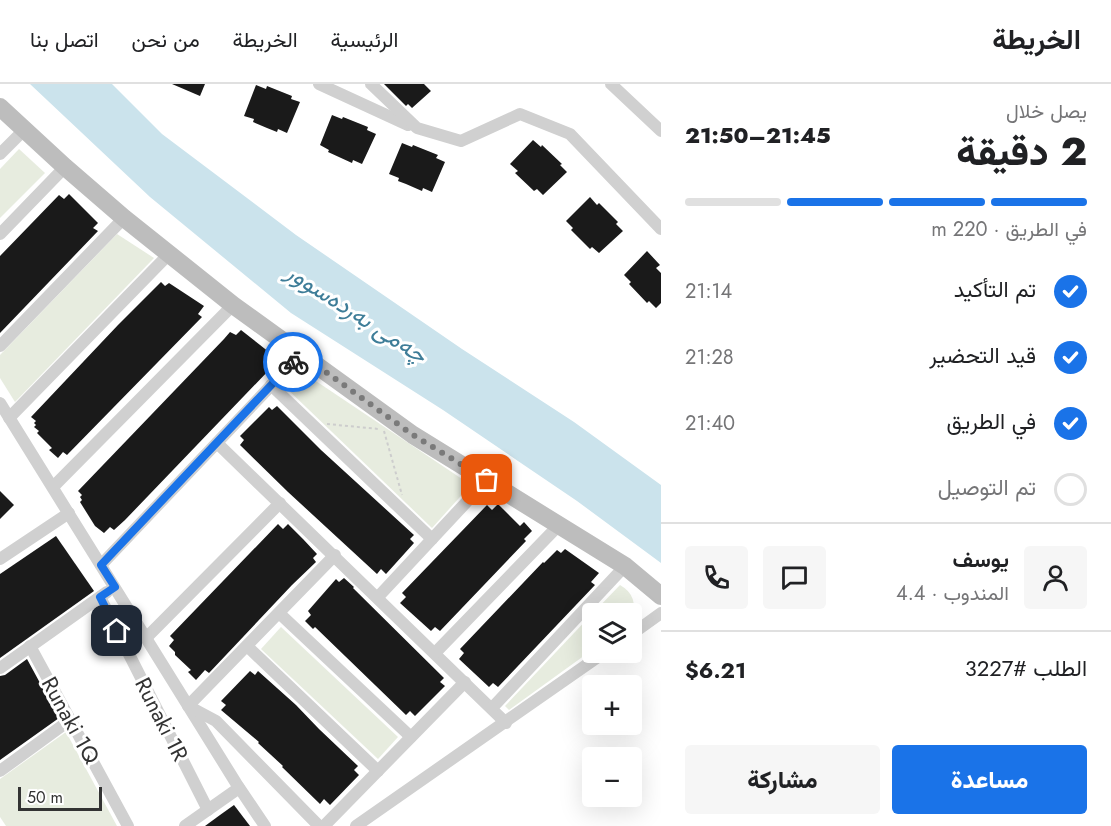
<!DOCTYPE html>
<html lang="ar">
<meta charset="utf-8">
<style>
body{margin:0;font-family:Jost,Vazirmatn,sans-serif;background:#f6f6f6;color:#202124;direction:rtl;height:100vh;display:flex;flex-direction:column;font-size:22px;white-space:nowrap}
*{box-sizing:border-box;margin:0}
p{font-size:20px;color:#757577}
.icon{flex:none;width:33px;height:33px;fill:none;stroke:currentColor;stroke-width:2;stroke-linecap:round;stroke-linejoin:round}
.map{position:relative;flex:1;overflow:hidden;direction:ltr}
.panel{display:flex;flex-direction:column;background:#fff;width:450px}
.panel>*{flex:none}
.buttons{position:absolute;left:582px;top:519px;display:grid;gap:12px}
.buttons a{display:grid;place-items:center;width:60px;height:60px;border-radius:6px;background:#fff;box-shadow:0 6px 24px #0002;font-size:30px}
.scale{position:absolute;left:18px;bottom:15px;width:84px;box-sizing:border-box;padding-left:6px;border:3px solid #333;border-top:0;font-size:16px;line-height:21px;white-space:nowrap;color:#333;-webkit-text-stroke:4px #fff;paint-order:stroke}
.pin{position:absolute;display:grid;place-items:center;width:51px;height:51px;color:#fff;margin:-26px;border-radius:12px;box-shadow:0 3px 9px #0006}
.courier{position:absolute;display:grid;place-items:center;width:60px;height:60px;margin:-30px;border:4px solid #1a73e8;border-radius:50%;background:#fff;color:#222;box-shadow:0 2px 8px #0007}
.headline em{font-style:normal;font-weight:800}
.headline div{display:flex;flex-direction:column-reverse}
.headline{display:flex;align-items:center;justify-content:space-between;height:102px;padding:0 24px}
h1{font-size:39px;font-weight:800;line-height:45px}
.bar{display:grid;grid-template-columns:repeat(4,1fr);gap:9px 6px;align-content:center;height:72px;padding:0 24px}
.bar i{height:8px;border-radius:4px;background:#e0e0e0}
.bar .on{background:#1a73e8}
.bar p{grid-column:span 4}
.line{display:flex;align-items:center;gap:15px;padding:0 24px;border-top:2px solid #e0e0e0}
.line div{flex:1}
.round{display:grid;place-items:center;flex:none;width:63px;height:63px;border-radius:6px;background:#f6f6f6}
ol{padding:0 24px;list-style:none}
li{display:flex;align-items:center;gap:18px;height:66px}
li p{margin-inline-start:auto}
li .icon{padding:6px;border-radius:50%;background:#1a73e8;color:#fff;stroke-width:4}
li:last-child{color:#757577}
li i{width:33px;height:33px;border:3px solid #e0e0e0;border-radius:50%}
.button{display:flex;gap:12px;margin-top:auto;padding:12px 24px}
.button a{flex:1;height:69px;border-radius:6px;background:#1a73e8;color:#fff;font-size:24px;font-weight:800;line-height:69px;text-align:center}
.button a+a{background:#f6f6f6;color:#202124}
header{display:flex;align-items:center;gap:36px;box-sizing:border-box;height:84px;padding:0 30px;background:#fff;border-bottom:2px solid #e0e0e0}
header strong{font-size:28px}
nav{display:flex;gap:33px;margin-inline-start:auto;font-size:21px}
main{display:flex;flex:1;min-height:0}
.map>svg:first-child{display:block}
.green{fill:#e7ecdf}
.water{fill:#cbe3ec}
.building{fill:#1a1a1a}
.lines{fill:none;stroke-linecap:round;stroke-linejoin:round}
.path{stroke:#cdcdcd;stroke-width:2;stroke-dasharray:3 3;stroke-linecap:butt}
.street{stroke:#d0d0d0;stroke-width:12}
.secondary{stroke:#bdbdbd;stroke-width:18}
.done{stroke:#7a7a7a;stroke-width:6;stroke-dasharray:0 10.8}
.route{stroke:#1a73e8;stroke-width:8}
.labels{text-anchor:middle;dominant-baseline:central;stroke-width:6;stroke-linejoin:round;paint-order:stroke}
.street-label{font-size:22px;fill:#333;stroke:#fff}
.water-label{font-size:24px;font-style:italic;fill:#3e7d98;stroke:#fff}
</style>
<header>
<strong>الخريطة</strong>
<nav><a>الرئيسية</a><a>الخريطة</a><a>من نحن</a><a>اتصل بنا</a></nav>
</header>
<main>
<section class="panel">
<div class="headline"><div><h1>2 دقيقة</h1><p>يصل خلال</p></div><em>21:45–21:50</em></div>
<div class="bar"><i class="on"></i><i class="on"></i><i class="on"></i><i></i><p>في الطريق · 220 m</p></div>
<ol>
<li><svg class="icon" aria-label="check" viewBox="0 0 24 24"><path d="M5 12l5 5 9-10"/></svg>تم التأكيد<p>21:14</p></li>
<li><svg class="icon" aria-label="check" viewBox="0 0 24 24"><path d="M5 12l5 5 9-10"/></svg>قيد التحضير<p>21:28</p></li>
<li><svg class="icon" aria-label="check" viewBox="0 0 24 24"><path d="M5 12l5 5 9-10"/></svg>في الطريق<p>21:40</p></li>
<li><i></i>تم التوصيل</li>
</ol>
<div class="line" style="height:108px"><a class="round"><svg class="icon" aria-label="person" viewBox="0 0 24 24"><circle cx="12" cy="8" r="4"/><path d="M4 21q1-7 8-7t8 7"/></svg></a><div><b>يوسف</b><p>المندوب · 4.4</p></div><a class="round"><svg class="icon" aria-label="chat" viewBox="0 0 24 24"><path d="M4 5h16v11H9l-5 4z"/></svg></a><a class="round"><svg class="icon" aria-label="phone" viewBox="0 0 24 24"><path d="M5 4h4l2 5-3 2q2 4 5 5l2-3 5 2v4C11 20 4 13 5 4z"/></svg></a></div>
<div class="line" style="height:78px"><div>الطلب #3227</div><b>$6.21</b></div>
<div class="button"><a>مساعدة</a><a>مشاركة</a></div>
</section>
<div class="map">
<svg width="661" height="742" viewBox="0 0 661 742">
<rect width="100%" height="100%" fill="#fff"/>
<g class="green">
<polygon points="19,65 45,89 0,134 0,85"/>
<polygon points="117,150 154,174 15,318 0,294 0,271"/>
<polygon points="298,285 468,399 468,404 432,444 282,300"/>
<path d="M620 501C633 508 637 521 632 534V530L593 529Z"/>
<polygon points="592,530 592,566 509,626 505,622"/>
<polygon points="281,543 398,653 378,675 261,565"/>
<polygon points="66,648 117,742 6,742 0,733 0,695"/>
</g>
<polygon class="water" points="30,0 112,0 162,50 296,151 462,265 574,338 661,401 661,479 577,417 443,326 291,229 150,113"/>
<g class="building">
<polygon points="172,0 205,0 200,12"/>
<polygon points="384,0 424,0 431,7 412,24 408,20 406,22"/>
<polygon points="256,1 266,5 267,2 292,12 291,15 300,18 287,49 278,45 277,48 267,44 253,38 254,35 244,32"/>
<polygon points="332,31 342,35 343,33 368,43 367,46 376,50 362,80 353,76 352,79 328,68 329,66 320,61"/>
<polygon points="533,56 541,63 542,61 562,80 560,81 567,88 543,111 537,105 534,107 515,89 518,87 510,80"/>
<polygon points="402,59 412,63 413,61 438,71 436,74 445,78 432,108 423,104 422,107 406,100 398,97 399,94 389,90"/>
<polygon points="69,110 98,139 93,144 98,147 0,249 0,172 59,111 64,115"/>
<polygon points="590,113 597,121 599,119 618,138 616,140 623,147 599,169 592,163 590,165 571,146 573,144 566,137"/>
<polygon points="647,167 660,181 656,184 661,189 661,219 656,224 649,217 647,219 629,200 631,198 624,191"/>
<polygon points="161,198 165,202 169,199 204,222 198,230 202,233 67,371 63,368 58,374 49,366 52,364 37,349 39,347 34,343 36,341 34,339 36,337 31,333 118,241"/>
<polygon points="241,246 274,272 267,281 271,284 125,436 114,446 110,443 104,449 95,442 80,418 82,416 80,413 82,411 78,407 224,255 230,248 236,251"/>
<polygon points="277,322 321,366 414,451 410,455 414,459 386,490 381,485 377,490 288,408 240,361 244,356 240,352 269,323 272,326"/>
<polygon points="0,407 14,421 0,435"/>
<polygon points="498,420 520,442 524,438 532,447 524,455 526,457 440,547 435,543 431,547 400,519 406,513 402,509 487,421 492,426"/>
<polygon points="278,440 283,445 288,440 303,455 317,470 313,474 316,478 292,501 209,589 205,586 196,596 188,588 191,586 175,571 175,568 169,562 174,556 170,552"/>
<polygon points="56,452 94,507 0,574 0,490"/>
<polygon points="565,465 599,489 591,498 595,501 498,603 493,599 489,603 459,575 464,569 460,565 543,478 544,479 557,466 561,469"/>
<polygon points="344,494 354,503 353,504 444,594 440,598 445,602 415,632 410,627 406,631 315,543 313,545 305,537 311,531 308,527 336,495 339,498"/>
<polygon points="27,575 59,634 0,676 0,592 5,591"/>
<polygon points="250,587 255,591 258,587 296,621 319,645 358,682 354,686 359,691 330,721 324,715 320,720 282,683 283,682 258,659 259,658 221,626 226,621 221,617"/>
<polygon points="234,721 250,742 205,742 220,731"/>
</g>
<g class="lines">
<g class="path">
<polyline points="327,340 379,345"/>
<polyline points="384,347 402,411"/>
</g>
<g class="street">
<polyline points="319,0 408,41"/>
<polyline points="371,0 417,44 461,57 520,30 570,50 661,145"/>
<polyline points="611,0 661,47"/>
<polyline points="0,70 24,46"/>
<polyline points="0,150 65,83"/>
<polyline points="0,262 124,134"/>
<polyline points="271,301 432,455"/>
<polyline points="0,319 236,699 265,742"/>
<polyline points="9,334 169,170"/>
<polyline points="217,359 506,639"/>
<polyline points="53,403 233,221"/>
<polyline points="0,475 69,429"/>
<polyline points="101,481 301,270"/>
<polyline points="100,513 208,726"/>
<polyline points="378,513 487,396"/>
<polyline points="279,529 411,653"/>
<polyline points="632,550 661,529"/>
<polyline points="146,554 280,419"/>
<polyline points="30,562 128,742"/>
<polyline points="247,562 378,687"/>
<polyline points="435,569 559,441"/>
<polyline points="0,584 107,508"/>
<polyline points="492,624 625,482"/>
<polyline points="0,687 70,636"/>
<polyline points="185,742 239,704"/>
<polyline points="319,742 216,637 188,622 335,471"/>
<polyline points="324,742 465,598"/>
<polyline points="356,742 605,568"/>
</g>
<polyline class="secondary" points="0,23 65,83 124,134 233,221 413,351 625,482 661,512"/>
</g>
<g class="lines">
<polyline class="done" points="293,278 301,270 413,351 487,396"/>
<polyline class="route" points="117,547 100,513 115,503 101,481 293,278"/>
</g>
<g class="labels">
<g class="street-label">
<text transform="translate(162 635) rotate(63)">Runaki 1R</text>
<text transform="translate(71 636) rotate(61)">Runaki 1Q</text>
</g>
<g class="water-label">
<text transform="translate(357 229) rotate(33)">چەمی بەردەسوور</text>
</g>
</g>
</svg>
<div class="buttons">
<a><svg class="icon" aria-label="layers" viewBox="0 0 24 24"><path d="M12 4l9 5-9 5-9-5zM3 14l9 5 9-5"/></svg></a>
<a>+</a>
<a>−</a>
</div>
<div class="scale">50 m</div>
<div class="pin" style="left:487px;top:396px;background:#ea580c"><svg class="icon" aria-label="bag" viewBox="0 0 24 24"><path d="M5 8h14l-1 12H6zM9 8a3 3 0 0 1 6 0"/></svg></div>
<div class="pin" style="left:117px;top:547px;background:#1f2937"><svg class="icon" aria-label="home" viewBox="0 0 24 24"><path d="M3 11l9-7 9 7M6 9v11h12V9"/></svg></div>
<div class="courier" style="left:293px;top:278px"><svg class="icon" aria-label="bike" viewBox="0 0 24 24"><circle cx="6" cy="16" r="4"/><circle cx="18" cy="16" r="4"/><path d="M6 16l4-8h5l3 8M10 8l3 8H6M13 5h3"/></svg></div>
</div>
</main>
